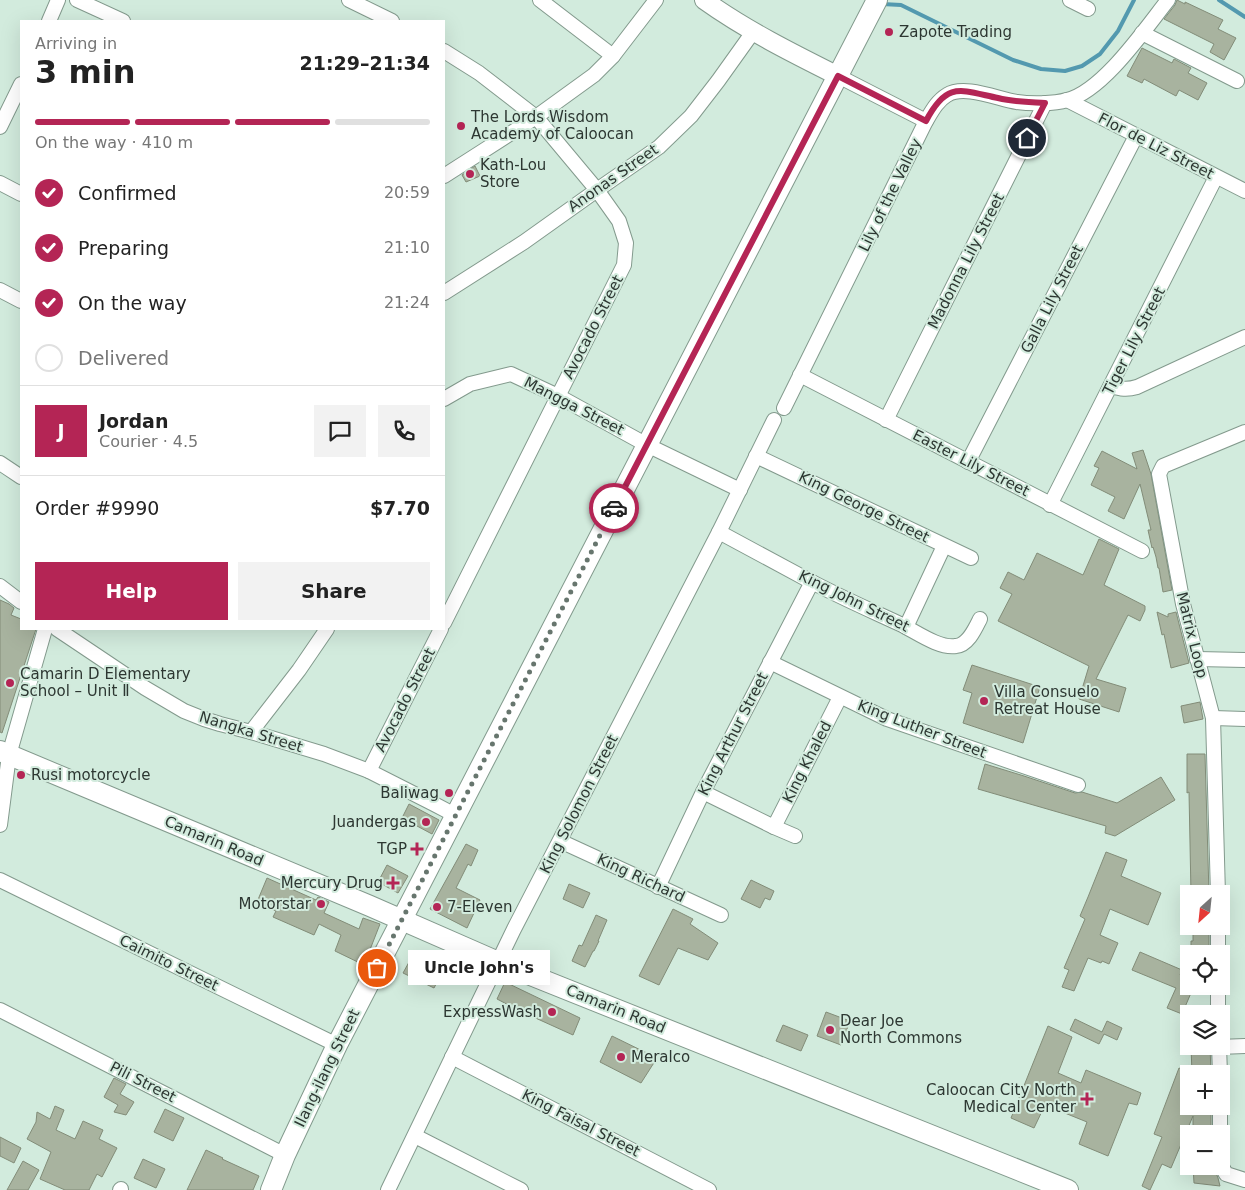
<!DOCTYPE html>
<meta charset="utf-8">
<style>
body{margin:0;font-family:"DejaVu Sans",sans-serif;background:#f2f2f2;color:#222;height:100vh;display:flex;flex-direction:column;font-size:19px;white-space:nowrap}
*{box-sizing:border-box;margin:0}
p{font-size:16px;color:#767676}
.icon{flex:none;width:28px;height:28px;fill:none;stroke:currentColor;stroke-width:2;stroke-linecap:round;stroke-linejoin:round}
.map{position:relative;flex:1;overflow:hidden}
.sheet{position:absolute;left:20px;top:20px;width:425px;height:610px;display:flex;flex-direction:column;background:#fff;border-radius:0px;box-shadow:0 5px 20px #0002}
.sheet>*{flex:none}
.needle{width:32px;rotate:207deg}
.tools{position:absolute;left:1180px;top:885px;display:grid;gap:10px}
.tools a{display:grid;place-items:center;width:50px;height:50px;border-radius:0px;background:#fff;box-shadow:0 5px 20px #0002;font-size:25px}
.pin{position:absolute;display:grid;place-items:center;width:42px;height:42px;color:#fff;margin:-21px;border:2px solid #fff;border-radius:50%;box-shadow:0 1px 5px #0007}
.courier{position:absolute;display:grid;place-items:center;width:50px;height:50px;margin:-25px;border:4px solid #b42555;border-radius:50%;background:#fff;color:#222;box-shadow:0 1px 6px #0007}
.bubble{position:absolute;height:35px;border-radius:0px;background:#fff;box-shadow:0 5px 20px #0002;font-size:16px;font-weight:600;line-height:35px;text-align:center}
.summary em{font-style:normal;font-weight:600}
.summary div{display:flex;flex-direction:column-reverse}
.summary{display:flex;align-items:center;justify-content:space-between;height:85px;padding:0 15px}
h1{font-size:32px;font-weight:600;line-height:38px}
.bar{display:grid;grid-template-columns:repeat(4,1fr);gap:8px 5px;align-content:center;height:60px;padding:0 15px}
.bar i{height:6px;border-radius:4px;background:#e0e0e0}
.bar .current{background:#b42555}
.bar p{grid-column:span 4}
.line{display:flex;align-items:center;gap:12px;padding:0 15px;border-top:1px solid #e0e0e0}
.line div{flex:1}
.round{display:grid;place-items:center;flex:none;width:52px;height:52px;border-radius:0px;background:#f2f2f2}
ol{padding:0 15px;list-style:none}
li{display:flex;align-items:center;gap:15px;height:55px}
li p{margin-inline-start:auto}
li .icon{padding:5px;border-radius:50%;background:#b42555;color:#fff;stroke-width:4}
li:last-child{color:#767676}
li i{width:28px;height:28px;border:2px solid #e0e0e0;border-radius:50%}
.action{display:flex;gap:10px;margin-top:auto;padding:10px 15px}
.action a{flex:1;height:58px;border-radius:0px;background:#b42555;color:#fff;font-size:20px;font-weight:600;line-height:58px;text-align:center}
.action a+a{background:#f2f2f2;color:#222}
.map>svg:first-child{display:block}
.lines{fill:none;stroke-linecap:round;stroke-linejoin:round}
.stream{stroke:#5399af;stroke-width:4}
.building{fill:#a8b39f;stroke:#828c78}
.minor-casing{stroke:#839a8d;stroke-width:16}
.tertiary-casing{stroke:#839a8d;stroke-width:20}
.secondary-casing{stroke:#839a8d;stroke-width:22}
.minor{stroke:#fff;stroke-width:14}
.tertiary{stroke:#fff;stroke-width:18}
.secondary{stroke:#fff;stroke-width:20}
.done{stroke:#67766e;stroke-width:5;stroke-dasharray:0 9}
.route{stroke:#b42555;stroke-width:6}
.poi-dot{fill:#b42555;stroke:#d2ebdd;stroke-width:2}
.labels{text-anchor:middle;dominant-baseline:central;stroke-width:4;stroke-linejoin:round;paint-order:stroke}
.poi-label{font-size:15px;fill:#2d3732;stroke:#d2ebdd;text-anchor:start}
.street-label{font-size:15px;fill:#2d3732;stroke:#d2ebdd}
</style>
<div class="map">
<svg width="1245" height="1190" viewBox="0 0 1245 1190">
<rect width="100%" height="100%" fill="#d2ebdd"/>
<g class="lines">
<g class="stream">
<polyline points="1219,0 1245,17"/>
<polyline points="882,4 901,5 1013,60 1041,69 1065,71 1082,66 1100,54 1118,31 1134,0"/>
</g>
</g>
<g class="building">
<polygon points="1177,0 1185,4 1185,2 1223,20 1218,29 1236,38 1224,60 1210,52 1214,44 1164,19 1175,5"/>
<polygon points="1142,48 1172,63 1174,59 1191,68 1188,73 1207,83 1198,100 1179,90 1176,96 1144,79 1142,83 1127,76"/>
<polygon points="475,166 480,176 466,182 462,175"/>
<polygon points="1143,450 1151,474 1172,590 1163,592 1159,568 1158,568 1156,557 1153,547 1152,548 1148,530 1151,530 1140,484 1124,519 1108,511 1115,497 1091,485 1099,468 1094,466 1102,451 1137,469 1132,453"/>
<polygon points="1099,539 1119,549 1104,585 1145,606 1145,610 1140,621 1128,615 1096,679 1126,688 1119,712 1079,699 1089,666 998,621 1012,594 1000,588 1008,572 1024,580 1037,553 1083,575"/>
<polygon points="0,600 9,604 14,608 11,615 21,619 21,629 36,629 2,733 0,732"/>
<polygon points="1157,612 1168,617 1168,614 1176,612 1189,663 1171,668 1164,634 1162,635"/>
<polygon points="972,665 1040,687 1023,743 963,723 972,693 963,690"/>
<polygon points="1200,702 1203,719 1184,723 1181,706"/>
<polygon points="1187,754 1205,754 1209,894 1191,894 1189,792 1187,793"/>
<polygon points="985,764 1024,776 1075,793 1082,792 1117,803 1161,777 1175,800 1115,836 1105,833 1106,826 978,789"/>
<polygon points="409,804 439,820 432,834 402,818"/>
<polygon points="466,844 478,850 471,866 468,864 456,888 480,900 467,928 430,909"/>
<polygon points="1106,852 1127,860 1121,876 1161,893 1148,925 1110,909 1100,935 1118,943 1109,964 1102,961 1101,963 1088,958 1074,991 1062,987 1069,970 1064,968 1085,919 1080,916 1088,897"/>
<polygon points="387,865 408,876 398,893 378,882"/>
<polygon points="267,878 316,900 318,897 329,902 324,913 359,929 363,918 380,924 364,965 335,951 341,935 319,924 314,935 273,917 276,911 257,902"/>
<polygon points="751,880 774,891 770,900 765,898 760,908 741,899"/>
<polygon points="569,884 590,893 583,908 563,899"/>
<polygon points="673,909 693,919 690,924 718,943 708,960 678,948 659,985 639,976"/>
<polygon points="596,915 607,920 598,941 599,941 594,951 593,951 585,967 572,961 579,945 582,946"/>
<polygon points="1193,932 1209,932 1209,954 1191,954 1191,941 1193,941"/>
<polygon points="1140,952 1182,970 1180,975 1189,979 1189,986 1194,986 1182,1014 1167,1008 1176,988 1132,970"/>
<polygon points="414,953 445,967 434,988 403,973"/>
<polygon points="505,982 580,1018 573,1035 520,1011 497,999"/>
<polygon points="826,1012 850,1021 841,1045 817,1036"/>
<polygon points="1075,1019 1102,1032 1107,1021 1122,1028 1117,1040 1104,1034 1099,1044 1070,1030"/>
<polygon points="783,1025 808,1035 801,1051 776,1041"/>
<polygon points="1048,1026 1072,1037 1058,1073 1081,1083 1086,1070 1141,1093 1137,1105 1129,1103 1108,1156 1079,1144 1087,1122 1045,1105 1034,1128 1011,1118"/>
<polygon points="612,1036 657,1058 641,1083 600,1062"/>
<polygon points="1191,1046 1210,1046 1211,1074 1192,1074"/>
<polygon points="1179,1068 1189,1072 1188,1106 1211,1106 1211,1134 1193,1134 1193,1116 1171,1168 1162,1164 1150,1190 1142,1186 1162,1137 1154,1134"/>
<polygon points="114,1078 126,1084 120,1094 134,1102 126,1115 114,1112 118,1105 104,1097"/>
<polygon points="55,1106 64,1110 56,1130 75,1139 83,1121 103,1130 99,1139 117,1148 102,1177 97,1174 89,1190 65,1190 40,1179 51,1152 27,1139 36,1122 37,1112 50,1119"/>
<polygon points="165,1109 184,1118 173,1141 154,1132"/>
<polygon points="0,1137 21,1148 14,1163 0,1156"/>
<polygon points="206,1150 223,1158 222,1159 259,1176 253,1190 187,1190"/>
<polygon points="143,1159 165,1169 156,1188 134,1178"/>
<polygon points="23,1161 39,1170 28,1190 7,1190"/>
<polygon points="1193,1166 1213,1166 1218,1178 1220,1186 1194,1183"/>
</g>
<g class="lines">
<defs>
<g id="minor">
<polyline points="77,0 123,21"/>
<polyline points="349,0 392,21"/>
<polyline points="540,0 613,56"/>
<polyline points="1070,0 1088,9"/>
<polyline points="49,21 58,0"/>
<polyline points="1142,33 1237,81"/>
<polyline points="444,51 479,73 536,117 597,190 619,221 626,243 624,265 444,623"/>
<polyline points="838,76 926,121"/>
<polyline points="1067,100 1245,191"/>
<polyline points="0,127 21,84"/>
<polyline points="444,176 536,117 594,75 613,56 656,0"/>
<polyline points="0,183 21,194"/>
<polyline points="0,290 21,301"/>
<polyline points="444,293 524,242 597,190 659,147 691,116 718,81 753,32"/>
<polyline points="800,375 1142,551"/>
<path d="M1111 386C1121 389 1127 390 1137 387L1245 337"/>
<polyline points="444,399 470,384 511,374 558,396 647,445 740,490"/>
<path d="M784 408 926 121C932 111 937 101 947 95 964 84 998 99 1017 102 1030 104 1054 104 1067 100 1103 91 1145 29 1168 0"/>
<polyline points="886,420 1045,103"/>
<polyline points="756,456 971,558"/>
<polyline points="968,462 1136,136"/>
<polyline points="0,463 21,477"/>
<polyline points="1050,505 1216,177"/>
<path d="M719 532C750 549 780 565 810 581 840 597 870 610 900 624 915 631 939 649 956 646 968 645 975 629 980 619"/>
<polyline points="0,586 21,602"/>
<polyline points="906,627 944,546"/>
<polyline points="57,629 145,688 184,711 204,719 220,724 251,732 324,754 369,771 434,804 455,815"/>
<polyline points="1197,659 1245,660"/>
<polyline points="770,662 887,719 1078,785"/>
<polyline points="1213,718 1245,719"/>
<polyline points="251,732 299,670 327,629"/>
<polyline points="369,771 441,629"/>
<polyline points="703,792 774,827 795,836"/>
<polyline points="0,825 9,755 45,629"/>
<polyline points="774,827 840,697"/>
<polyline points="560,841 721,915"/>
<polyline points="0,880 337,1045"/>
<polyline points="658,887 703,792 812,582"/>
<polyline points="1218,894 1213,718 1183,604 1159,474 1163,466 1245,432"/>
<polyline points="1218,954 1218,926"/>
<polyline points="1218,986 1218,1014"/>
<polyline points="0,1010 285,1155"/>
<polyline points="1219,1046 1220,1074"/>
<polyline points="1219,1047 1245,1046"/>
<polyline points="452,1057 709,1190"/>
<polyline points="1220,1106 1220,1134"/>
<polyline points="415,1136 521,1190"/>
<polyline points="1221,1165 1226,1174 1245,1180"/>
<polyline points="120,1190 121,1189"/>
<polyline points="388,1190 514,929 719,532 774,420"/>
</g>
<path id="tertiary" d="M704 0C746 30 792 53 838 76"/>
<g id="secondary">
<polyline points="0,751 370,906 498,962 1068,1190"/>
<polyline points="271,1190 285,1155 337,1045 877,0"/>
</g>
</defs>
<use href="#minor" class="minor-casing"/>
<use href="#tertiary" class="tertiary-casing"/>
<use href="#secondary" class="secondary-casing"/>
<use href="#minor" class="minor"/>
<use href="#tertiary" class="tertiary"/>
<use href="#secondary" class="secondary"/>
</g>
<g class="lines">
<polyline class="done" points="377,968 614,508"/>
<path class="route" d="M614 508 838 76 926 121C947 81 960 90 998 98 1014 102 1029 102 1045 103L1027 138"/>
</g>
<g class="poi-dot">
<circle cx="889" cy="32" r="5"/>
<circle cx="461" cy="126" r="5"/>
<circle cx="470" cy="174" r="5"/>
<circle cx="10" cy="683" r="5"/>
<circle cx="984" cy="701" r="5"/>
<circle cx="21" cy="775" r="5"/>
<circle cx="449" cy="793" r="5"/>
<circle cx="426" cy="822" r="5"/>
<path d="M414.5 841.5h5v5h5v5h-5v5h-5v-5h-5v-5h5z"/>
<path d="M390.5 875.5h5v5h5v5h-5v5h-5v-5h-5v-5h5z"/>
<circle cx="321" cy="904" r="5"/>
<circle cx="437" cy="907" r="5"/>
<circle cx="552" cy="1012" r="5"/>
<circle cx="830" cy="1030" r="5"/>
<circle cx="621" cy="1057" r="5"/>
<path d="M1084.5 1091.5h5v5h5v5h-5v5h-5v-5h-5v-5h5z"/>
</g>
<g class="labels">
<g class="poi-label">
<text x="899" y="32">Zapote Trading</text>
<text x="471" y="117">The Lords Wisdom<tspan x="471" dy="17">Academy of Caloocan</tspan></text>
<text x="480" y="165">Kath-Lou<tspan x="480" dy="17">Store</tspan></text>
<text x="20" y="674">Camarin D Elementary<tspan x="20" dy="17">School – Unit Ⅱ</tspan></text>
<text x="994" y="692">Villa Consuelo<tspan x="994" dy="17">Retreat House</tspan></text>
<text x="31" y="775">Rusi motorcycle</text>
<text x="439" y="793" text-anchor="end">Baliwag</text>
<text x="416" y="822" text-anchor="end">Juandergas</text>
<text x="407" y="849" text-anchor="end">TGP</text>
<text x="383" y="883" text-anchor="end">Mercury Drug</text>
<text x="311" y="904" text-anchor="end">Motorstar</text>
<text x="447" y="907">7-Eleven</text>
<text x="542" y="1012" text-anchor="end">ExpressWash</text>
<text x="840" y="1021">Dear Joe<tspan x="840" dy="17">North Commons</tspan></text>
<text x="631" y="1057">Meralco</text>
<text x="1076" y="1090" text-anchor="end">Caloocan City North<tspan x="1076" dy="17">Medical Center</tspan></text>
</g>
<g class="street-label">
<text transform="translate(1156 146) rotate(27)">Flor de Liz Street</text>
<text transform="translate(613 178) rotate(-35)">Anonas Street</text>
<text transform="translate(890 195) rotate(-64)">Lily of the Valley</text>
<text transform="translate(966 261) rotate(-63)">Madonna Lily Street</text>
<text transform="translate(1052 299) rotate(-63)">Galla Lily Street</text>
<text transform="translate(593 327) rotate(-63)">Avocado Street</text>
<text transform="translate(1134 341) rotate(-63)">Tiger Lily Street</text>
<text transform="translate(574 406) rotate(27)">Mangga Street</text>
<text transform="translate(971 463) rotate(27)">Easter Lily Street</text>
<text transform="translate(864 507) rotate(26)">King George Street</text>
<text transform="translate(854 601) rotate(26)">King John Street</text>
<text transform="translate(1192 635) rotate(76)">Matrix Loop</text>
<text transform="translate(405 700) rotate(-63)">Avocado Street</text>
<text transform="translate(922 729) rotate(21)">King Luther Street</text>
<text transform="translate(251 732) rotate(17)">Nangka Street</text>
<text transform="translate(733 734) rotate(-63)">King Arthur Street</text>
<text transform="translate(807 762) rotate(-63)">King Khaled</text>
<text transform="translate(579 804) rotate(-63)">King Solomon Street</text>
<text transform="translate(214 841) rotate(23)">Camarin Road</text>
<text transform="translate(641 878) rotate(25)">King Richard</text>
<text transform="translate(169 963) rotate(26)">Caimito Street</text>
<text transform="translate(616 1009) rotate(22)">Camarin Road</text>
<text transform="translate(327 1068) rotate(-64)">Ilang-ilang Street</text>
<text transform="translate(143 1082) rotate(27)">Pili Street</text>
<text transform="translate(581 1123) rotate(27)">King Faisal Street</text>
</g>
</g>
</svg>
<div class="tools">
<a><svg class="needle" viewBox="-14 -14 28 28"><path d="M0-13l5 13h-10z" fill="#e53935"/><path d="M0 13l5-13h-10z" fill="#767676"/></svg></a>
<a><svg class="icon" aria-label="locate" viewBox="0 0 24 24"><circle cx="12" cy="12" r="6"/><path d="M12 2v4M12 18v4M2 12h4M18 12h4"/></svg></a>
<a><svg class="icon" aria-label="layers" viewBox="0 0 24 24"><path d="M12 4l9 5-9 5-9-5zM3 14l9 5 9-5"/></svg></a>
<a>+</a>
<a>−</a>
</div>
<div class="pin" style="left:377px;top:968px;background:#ea580c"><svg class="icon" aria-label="bag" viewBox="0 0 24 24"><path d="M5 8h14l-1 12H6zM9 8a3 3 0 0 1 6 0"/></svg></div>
<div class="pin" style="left:1027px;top:138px;background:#1f2937"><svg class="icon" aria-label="home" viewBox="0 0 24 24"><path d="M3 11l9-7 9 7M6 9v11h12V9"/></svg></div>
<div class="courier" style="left:614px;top:508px"><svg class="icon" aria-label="car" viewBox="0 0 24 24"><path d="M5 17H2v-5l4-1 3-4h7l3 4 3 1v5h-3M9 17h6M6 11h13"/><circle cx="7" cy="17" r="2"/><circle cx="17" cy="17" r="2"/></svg></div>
<div class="bubble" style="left:408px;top:950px;width:142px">Uncle John's</div>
<section class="sheet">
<div class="summary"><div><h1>3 min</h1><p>Arriving in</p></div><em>21:29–21:34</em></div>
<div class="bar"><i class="current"></i><i class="current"></i><i class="current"></i><i></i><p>On the way · 410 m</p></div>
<ol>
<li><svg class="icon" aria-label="check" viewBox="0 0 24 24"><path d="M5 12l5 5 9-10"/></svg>Confirmed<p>20:59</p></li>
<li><svg class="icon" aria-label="check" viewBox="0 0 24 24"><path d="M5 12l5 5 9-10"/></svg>Preparing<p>21:10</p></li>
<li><svg class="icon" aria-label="check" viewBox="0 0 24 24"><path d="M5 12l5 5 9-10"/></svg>On the way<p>21:24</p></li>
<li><i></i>Delivered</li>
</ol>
<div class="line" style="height:90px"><b class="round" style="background:#b42555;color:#fff">J</b><div><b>Jordan</b><p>Courier · 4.5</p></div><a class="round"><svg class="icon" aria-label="chat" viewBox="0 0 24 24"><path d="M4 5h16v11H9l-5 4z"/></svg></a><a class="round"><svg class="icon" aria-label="phone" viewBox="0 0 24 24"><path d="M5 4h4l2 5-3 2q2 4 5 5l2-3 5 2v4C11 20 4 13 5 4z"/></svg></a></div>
<div class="line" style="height:65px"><div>Order #9990</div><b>$7.70</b></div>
<div class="action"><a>Help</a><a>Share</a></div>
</section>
</div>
